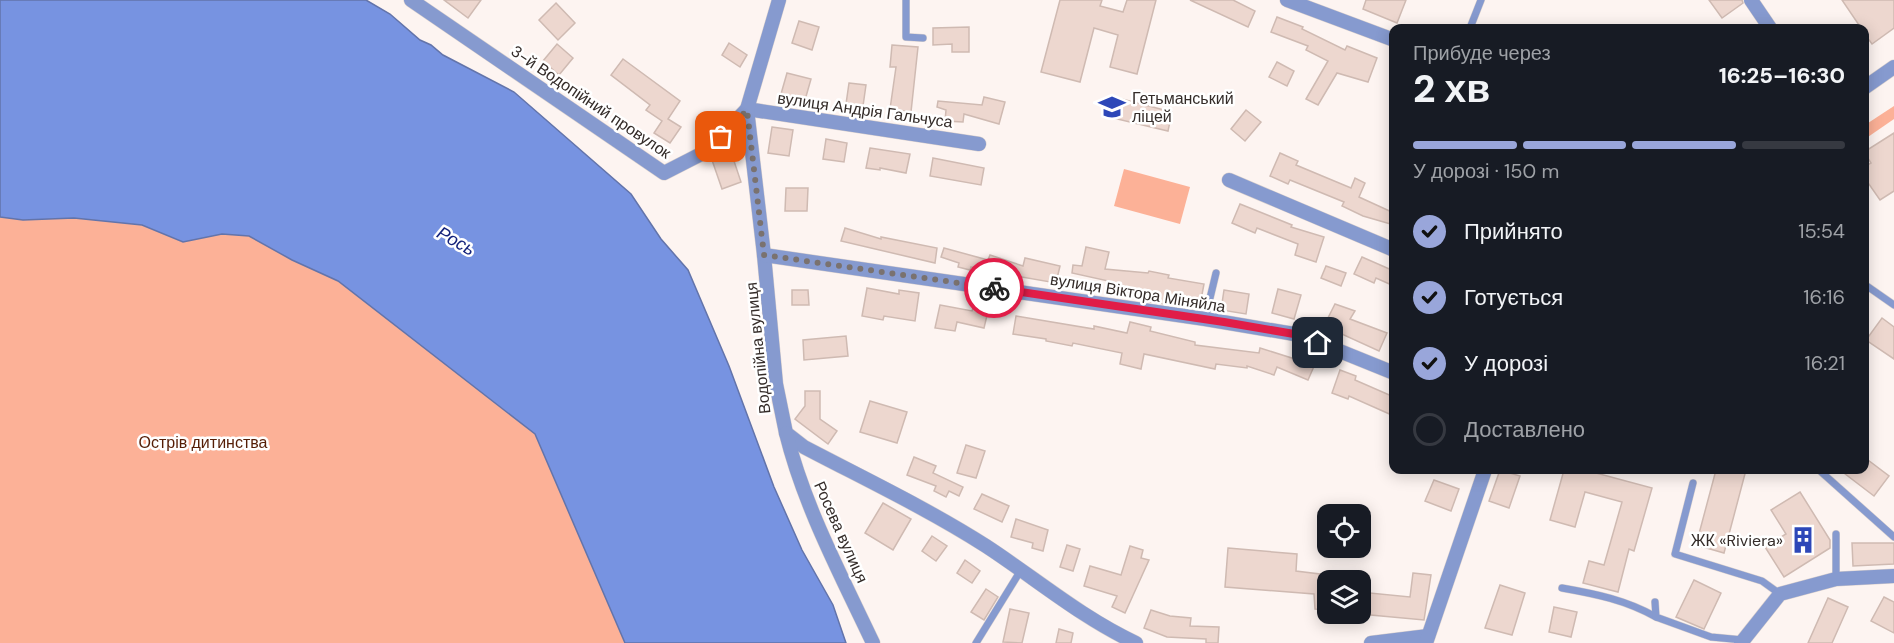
<!DOCTYPE html>
<html lang="uk">
<meta charset="utf-8">
<style>
body{margin:0;font-family:"DM Sans",sans-serif;background:#20242c;color:#f1f3f6;height:100vh;display:flex;flex-direction:column;font-size:22px;white-space:nowrap}
*{box-sizing:border-box;margin:0}
p{font-size:20px;color:#9ea1a6}
.icon{flex:none;width:33px;height:33px;fill:none;stroke:currentColor;stroke-width:2;stroke-linecap:round;stroke-linejoin:round}
.map{position:relative;flex:1;overflow:hidden}
.details{position:absolute;left:1389px;top:24px;width:480px;height:450px;display:flex;flex-direction:column;background:#171b24;border-radius:12px;box-shadow:0 3px 15px #0003}
.details>*{flex:none}
.tools{position:absolute;left:1317px;top:504px;display:grid;gap:12px}
.tools a{display:grid;place-items:center;width:54px;height:54px;border-radius:12px;background:#171b24;box-shadow:0 3px 15px #0003;font-size:30px}
.pin{position:absolute;display:grid;place-items:center;width:51px;height:51px;color:#fff;margin:-26px;border-radius:12px;box-shadow:0 3px 9px #0006}
.courier{position:absolute;display:grid;place-items:center;width:60px;height:60px;margin:-30px;border:4px solid #e11d48;border-radius:50%;background:#fff;color:#222;box-shadow:0 2px 8px #0007}
.summary em{font-style:normal;font-weight:800}
.summary div{display:flex;flex-direction:column-reverse}
.summary{display:flex;align-items:center;justify-content:space-between;height:102px;padding:0 24px}
h1{font-size:39px;font-weight:800;line-height:45px}
.bar{display:grid;grid-template-columns:repeat(4,1fr);gap:9px 6px;align-content:center;height:72px;padding:0 24px}
.bar i{height:8px;border-radius:4px;background:#363941}
.bar .on{background:#99a6da}
.bar p{grid-column:span 4}
ol{padding:0 24px;list-style:none}
li{display:flex;align-items:center;gap:18px;height:66px}
li p{margin-inline-start:auto}
li .icon{padding:6px;border-radius:50%;background:#99a6da;color:#111;stroke-width:4}
li:last-child{color:#9ea1a6}
li i{width:33px;height:33px;border:3px solid #363941;border-radius:50%}
.map>svg:first-child{display:block}
.green{fill:#fcb197}
.water{fill:#7793e1;stroke:#6374aa;stroke-width:1.5}
.building{fill:#edd7cf;stroke:#cfbab2;stroke-width:1.5}
.lines{fill:none;stroke-linecap:round;stroke-linejoin:round}
.lane-casing{stroke:#d9d0cd;stroke-width:8}
.street-casing{stroke:#d9d0cd;stroke-width:15}
.lane{stroke:#869acf;stroke-width:7}
.street{stroke:#869acf;stroke-width:14}
.done{stroke:#7a726f;stroke-width:6;stroke-dasharray:0 10.8}
.route{stroke:#e11d48;stroke-width:8}
.labels{text-anchor:middle;dominant-baseline:central;stroke-width:5;stroke-linejoin:round;paint-order:stroke}
.poi-label{font-size:16px;fill:#342c29;stroke:#fff;text-anchor:start}
.street-label{font-size:16px;fill:#342c29;stroke:#fff}
.park-label{font-size:16px;fill:#551d05;stroke:#fff}
.water-label{font-size:18px;font-style:italic;fill:#14237c;stroke:#fff}
</style>
<div class="map">
<svg width="1894" height="643" viewBox="0 0 1894 643">
<rect width="100%" height="100%" fill="#fdf4f1"/>
<g class="green">
<polygon points="1894,106 1894,119 1865,139 1865,125"/>
<polygon points="1124,169 1190,187 1180,224 1114,206"/>
<polygon points="0,217 23,220 74,218 142,225 183,242 222,234 249,236 292,260 338,281 535,434 625,643 0,643"/>
</g>
<polygon class="water" points="0,0 366,0 390,14 420,40 431,45 443,55 514,92 631,194 661,239 688,270 729,366 774,487 802,550 833,605 846,643 625,643 535,434 338,281 292,260 249,236 222,234 183,242 142,225 74,218 23,220 0,217"/>
<g class="building">
<polygon points="444,0 481,0 468,18"/>
<polygon points="1060,0 1102,0 1100,6 1123,12 1127,0 1156,0 1137,74 1110,67 1118,35 1094,28 1080,82 1041,72"/>
<polygon points="1190,0 1233,0 1255,11 1248,27"/>
<polygon points="1366,0 1406,0 1397,23 1363,9"/>
<polygon points="1709,0 1742,0 1743,3 1722,18"/>
<polygon points="1842,0 1894,0 1894,28 1872,44 1864,33 1864,28 1861,28"/>
<polygon points="556,3 575,23 558,40 539,20"/>
<polygon points="1277,17 1303,27 1302,29 1345,50 1347,46 1377,58 1368,82 1337,73 1318,105 1306,99 1328,61 1306,50 1308,46 1271,32"/>
<polygon points="799,21 819,27 812,50 792,43"/>
<polygon points="969,27 969,52 952,52 952,44 933,45 933,28"/>
<polygon points="729,43 747,55 740,67 722,55"/>
<polygon points="557,44 573,58 559,75 543,61"/>
<polygon points="892,45 918,47 911,112 890,109 896,67 890,67"/>
<polygon points="623,59 680,101 668,119 681,127 670,143 654,133 662,121 646,110 650,105 611,75"/>
<polygon points="1277,62 1294,71 1287,86 1269,77"/>
<polygon points="787,73 811,79 805,100 781,94"/>
<polygon points="849,83 866,85 863,106 846,104"/>
<polygon points="984,97 1005,102 999,124 964,114 963,122 945,121 946,110 937,107 938,101 982,105"/>
<polygon points="1118,98 1172,112 1168,131 1113,118"/>
<polygon points="1246,110 1261,122 1245,141 1231,129"/>
<polygon points="772,127 793,130 789,156 768,153"/>
<polygon points="1894,133 1894,191 1880,200 1864,177 1864,167 1871,163 1864,152"/>
<polygon points="826,139 847,143 844,162 823,159"/>
<polygon points="870,148 910,154 906,173 880,168 880,170 866,168"/>
<polygon points="730,149 741,182 722,189 712,160"/>
<polygon points="1280,153 1298,161 1296,165 1351,188 1355,178 1365,183 1359,197 1394,213 1394,225 1363,216 1342,206 1344,202 1290,180 1288,184 1270,176"/>
<polygon points="933,158 984,168 981,185 930,176"/>
<polygon points="786,188 808,188 807,211 785,211"/>
<polygon points="1240,204 1292,225 1291,227 1324,237 1316,262 1295,255 1298,244 1257,228 1255,233 1232,223"/>
<polygon points="845,228 881,239 881,237 937,248 935,263 841,241"/>
<polygon points="1086,247 1109,252 1105,269 1148,273 1149,271 1169,275 1168,278 1204,284 1200,305 1165,298 1164,304 1143,301 1144,298 1111,295 1113,282 1072,273 1073,265 1082,266"/>
<polygon points="944,248 988,260 990,255 1023,266 1025,258 1060,266 1056,283 1005,274 1004,277 971,267 970,270 958,267 959,263 941,257"/>
<polygon points="1362,257 1394,271 1394,286 1376,278 1374,283 1354,274"/>
<polygon points="1326,266 1346,273 1341,286 1321,278"/>
<polygon points="867,288 899,294 899,290 919,293 915,321 884,316 883,320 862,316"/>
<polygon points="1278,289 1301,295 1294,319 1272,313"/>
<polygon points="792,290 808,290 809,305 792,305"/>
<polygon points="1224,290 1249,294 1246,314 1221,310"/>
<polygon points="1335,304 1355,311 1350,319 1387,333 1379,351 1324,326"/>
<polygon points="940,305 972,311 973,308 988,311 984,328 957,322 955,331 935,328"/>
<polygon points="1016,316 1094,329 1094,326 1127,333 1130,322 1151,327 1150,331 1195,342 1195,345 1259,353 1260,348 1295,359 1296,356 1315,364 1308,380 1277,367 1274,375 1247,366 1247,368 1216,364 1215,369 1144,354 1141,369 1120,364 1122,353 1073,343 1072,346 1046,341 1046,339 1013,334"/>
<polygon points="1882,318 1894,327 1894,359 1866,340"/>
<polygon points="846,336 848,356 804,360 803,340"/>
<polygon points="1340,370 1356,376 1355,380 1394,397 1394,416 1349,396 1348,399 1332,393"/>
<polygon points="805,391 820,391 820,419 837,431 828,444 795,419 805,406"/>
<polygon points="870,401 907,412 897,443 860,432"/>
<polygon points="966,445 985,451 976,478 957,473"/>
<polygon points="914,457 936,466 933,473 963,487 959,496 949,491 946,497 934,491 936,486 907,475"/>
<polygon points="1864,457 1889,476 1874,496 1840,470 1864,470"/>
<polygon points="1500,470 1520,476 1509,508 1489,501"/>
<polygon points="1564,470 1585,470 1652,488 1634,551 1629,549 1618,592 1583,583 1589,561 1604,565 1622,502 1585,492 1575,527 1550,520"/>
<polygon points="1716,470 1746,470 1724,553 1696,545"/>
<polygon points="1434,480 1459,489 1451,511 1425,501"/>
<polygon points="1800,492 1830,540 1830,548 1784,577 1765,547 1786,534 1771,510"/>
<polygon points="982,494 1009,506 1002,522 974,509"/>
<polygon points="883,503 911,519 893,550 865,533"/>
<polygon points="1016,519 1048,530 1043,551 1032,548 1033,543 1011,537"/>
<polygon points="932,536 947,546 936,561 922,551"/>
<polygon points="1852,543 1894,543 1894,564 1853,566"/>
<polygon points="1067,545 1080,549 1073,571 1060,567"/>
<polygon points="1130,546 1143,550 1141,558 1149,560 1125,613 1112,607 1117,596 1084,586 1090,566 1121,575"/>
<polygon points="1228,548 1297,554 1296,571 1328,575 1328,610 1315,609 1314,594 1225,587"/>
<polygon points="965,560 980,571 972,583 957,573"/>
<polygon points="1413,573 1431,575 1424,620 1360,614 1360,592 1410,597"/>
<polygon points="1694,580 1721,593 1704,629 1676,617"/>
<polygon points="1500,585 1525,593 1512,635 1485,628"/>
<polygon points="986,589 998,597 984,620 971,612"/>
<polygon points="1884,597 1894,602 1894,633 1871,621"/>
<polygon points="1828,598 1848,607 1832,643 1808,643"/>
<polygon points="1554,607 1577,612 1571,637 1549,632"/>
<polygon points="1010,609 1029,613 1022,643 1003,642"/>
<polygon points="1151,610 1170,616 1191,618 1190,626 1219,627 1218,643 1206,643 1206,639 1167,637 1144,628"/>
<polygon points="1059,629 1073,633 1071,643 1056,643"/>
</g>
<g class="lines">
<defs>
<g id="lane">
<polyline points="906,0 906,37 923,38"/>
<polyline points="1470,28 1481,0"/>
<polyline points="1864,284 1894,305"/>
<polyline points="1205,319 1216,273"/>
<polyline points="1819,470 1894,537"/>
<polyline points="1693,483 1675,554 1762,581 1780,594"/>
<polyline points="1836,579 1836,534"/>
<path d="M1562 588C1596 594 1626 600 1656 617"/>
<polyline points="1655,602 1656,617 1711,637 1743,640"/>
<polyline points="976,643 1021,570"/>
</g>
<g id="street">
<polyline points="411,0 664,173 707,151 747,109 979,144"/>
<path d="M779 0 747 109 764 255 776 384 786 433 804 447C865 479 928 509 986 546 1035 578 1082 618 1136 643"/>
<polyline points="1287,0 1394,40"/>
<polyline points="1751,0 1770,28"/>
<polyline points="1864,88 1894,67"/>
<polyline points="1229,180 1394,250"/>
<polyline points="764,255 1205,319 1300,335 1394,373"/>
<path d="M786 433C804 506 841 575 873 643"/>
<polyline points="1371,643 1428,636"/>
<polyline points="1426,643 1485,470"/>
<polyline points="1741,643 1780,594 1836,579 1894,576"/>
</g>
</defs>
<use href="#lane" class="lane-casing"/>
<use href="#street" class="street-casing"/>
<use href="#lane" class="lane"/>
<use href="#street" class="street"/>
</g>
<g class="lines">
<polyline class="done" points="721,137 747,110 764,255 994,288"/>
<polyline class="route" points="994,288 1224,322 1300,335 1318,343"/>
</g>
<defs>
<symbol id="school-bare" viewBox="-9 -9 18 18"><path d="M0-5L7-2L0 1L-7-2ZM-4 1L0 2.5L4 1V4Q0 6-4 4Z" fill="#2d47b8" stroke="#fff" stroke-width="2.5" paint-order="stroke"/></symbol>
<symbol id="building-bare" viewBox="-9 -9 18 18"><path d="M-4-6H4V6H1V3H-1V6H-4ZM-2.5-4.3h1.7v1.8h-1.7ZM.8-4.3h1.7v1.8H.8ZM-2.5-1h1.7V.8h-1.7ZM.8-1h1.7V.8H.8Z" fill="#2d47b8" stroke="#fff" stroke-width="2.5" paint-order="stroke"/></symbol>
</defs>
<g fill-rule="evenodd">
<use href="#school-bare" x="1093" y="88" width="38" height="38"/>
<use href="#building-bare" x="1784" y="521" width="38" height="38"/>
</g>
<g class="labels">
<g class="poi-label">
<text x="1132" y="98">Гетьманський<tspan x="1132" dy="18">ліцей</tspan></text>
<text x="1783" y="540" text-anchor="end">ЖК «Riviera»</text>
</g>
<g class="street-label">
<text transform="translate(591 102) rotate(34)">3-й Водопійний провулок</text>
<text transform="translate(865 110) rotate(8)">вулиця Андрія Гальчуса</text>
<text transform="translate(1138 293) rotate(9)">вулиця Віктора Міняйла</text>
<text transform="translate(758 348) rotate(-96)">Водопійна вулиця</text>
<text transform="translate(841 532) rotate(66)">Росева вулиця</text>
</g>
<g class="park-label">
<text x="203" y="442">Острів дитинства</text>
</g>
<g class="water-label">
<text transform="translate(456 241) rotate(29)">Рось</text>
</g>
</g>
</svg>
<div class="tools">
<a><svg class="icon" aria-label="locate" viewBox="0 0 24 24"><circle cx="12" cy="12" r="6"/><path d="M12 2v4M12 18v4M2 12h4M18 12h4"/></svg></a>
<a><svg class="icon" aria-label="layers" viewBox="0 0 24 24"><path d="M12 4l9 5-9 5-9-5zM3 14l9 5 9-5"/></svg></a>
</div>
<div class="pin" style="left:721px;top:137px;background:#ea580c"><svg class="icon" aria-label="bag" viewBox="0 0 24 24"><path d="M5 8h14l-1 12H6zM9 8a3 3 0 0 1 6 0"/></svg></div>
<div class="pin" style="left:1318px;top:343px;background:#1f2937"><svg class="icon" aria-label="home" viewBox="0 0 24 24"><path d="M3 11l9-7 9 7M6 9v11h12V9"/></svg></div>
<div class="courier" style="left:994px;top:288px"><svg class="icon" aria-label="bike" viewBox="0 0 24 24"><circle cx="6" cy="16" r="4"/><circle cx="18" cy="16" r="4"/><path d="M6 16l4-8h5l3 8M10 8l3 8H6M13 5h3"/></svg></div>
<section class="details">
<div class="summary"><div><h1>2 хв</h1><p>Прибуде через</p></div><em>16:25–16:30</em></div>
<div class="bar"><i class="on"></i><i class="on"></i><i class="on"></i><i></i><p>У дорозі · 150 m</p></div>
<ol>
<li><svg class="icon" aria-label="check" viewBox="0 0 24 24"><path d="M5 12l5 5 9-10"/></svg>Прийнято<p>15:54</p></li>
<li><svg class="icon" aria-label="check" viewBox="0 0 24 24"><path d="M5 12l5 5 9-10"/></svg>Готується<p>16:16</p></li>
<li><svg class="icon" aria-label="check" viewBox="0 0 24 24"><path d="M5 12l5 5 9-10"/></svg>У дорозі<p>16:21</p></li>
<li><i></i>Доставлено</li>
</ol>
</section>
</div>
